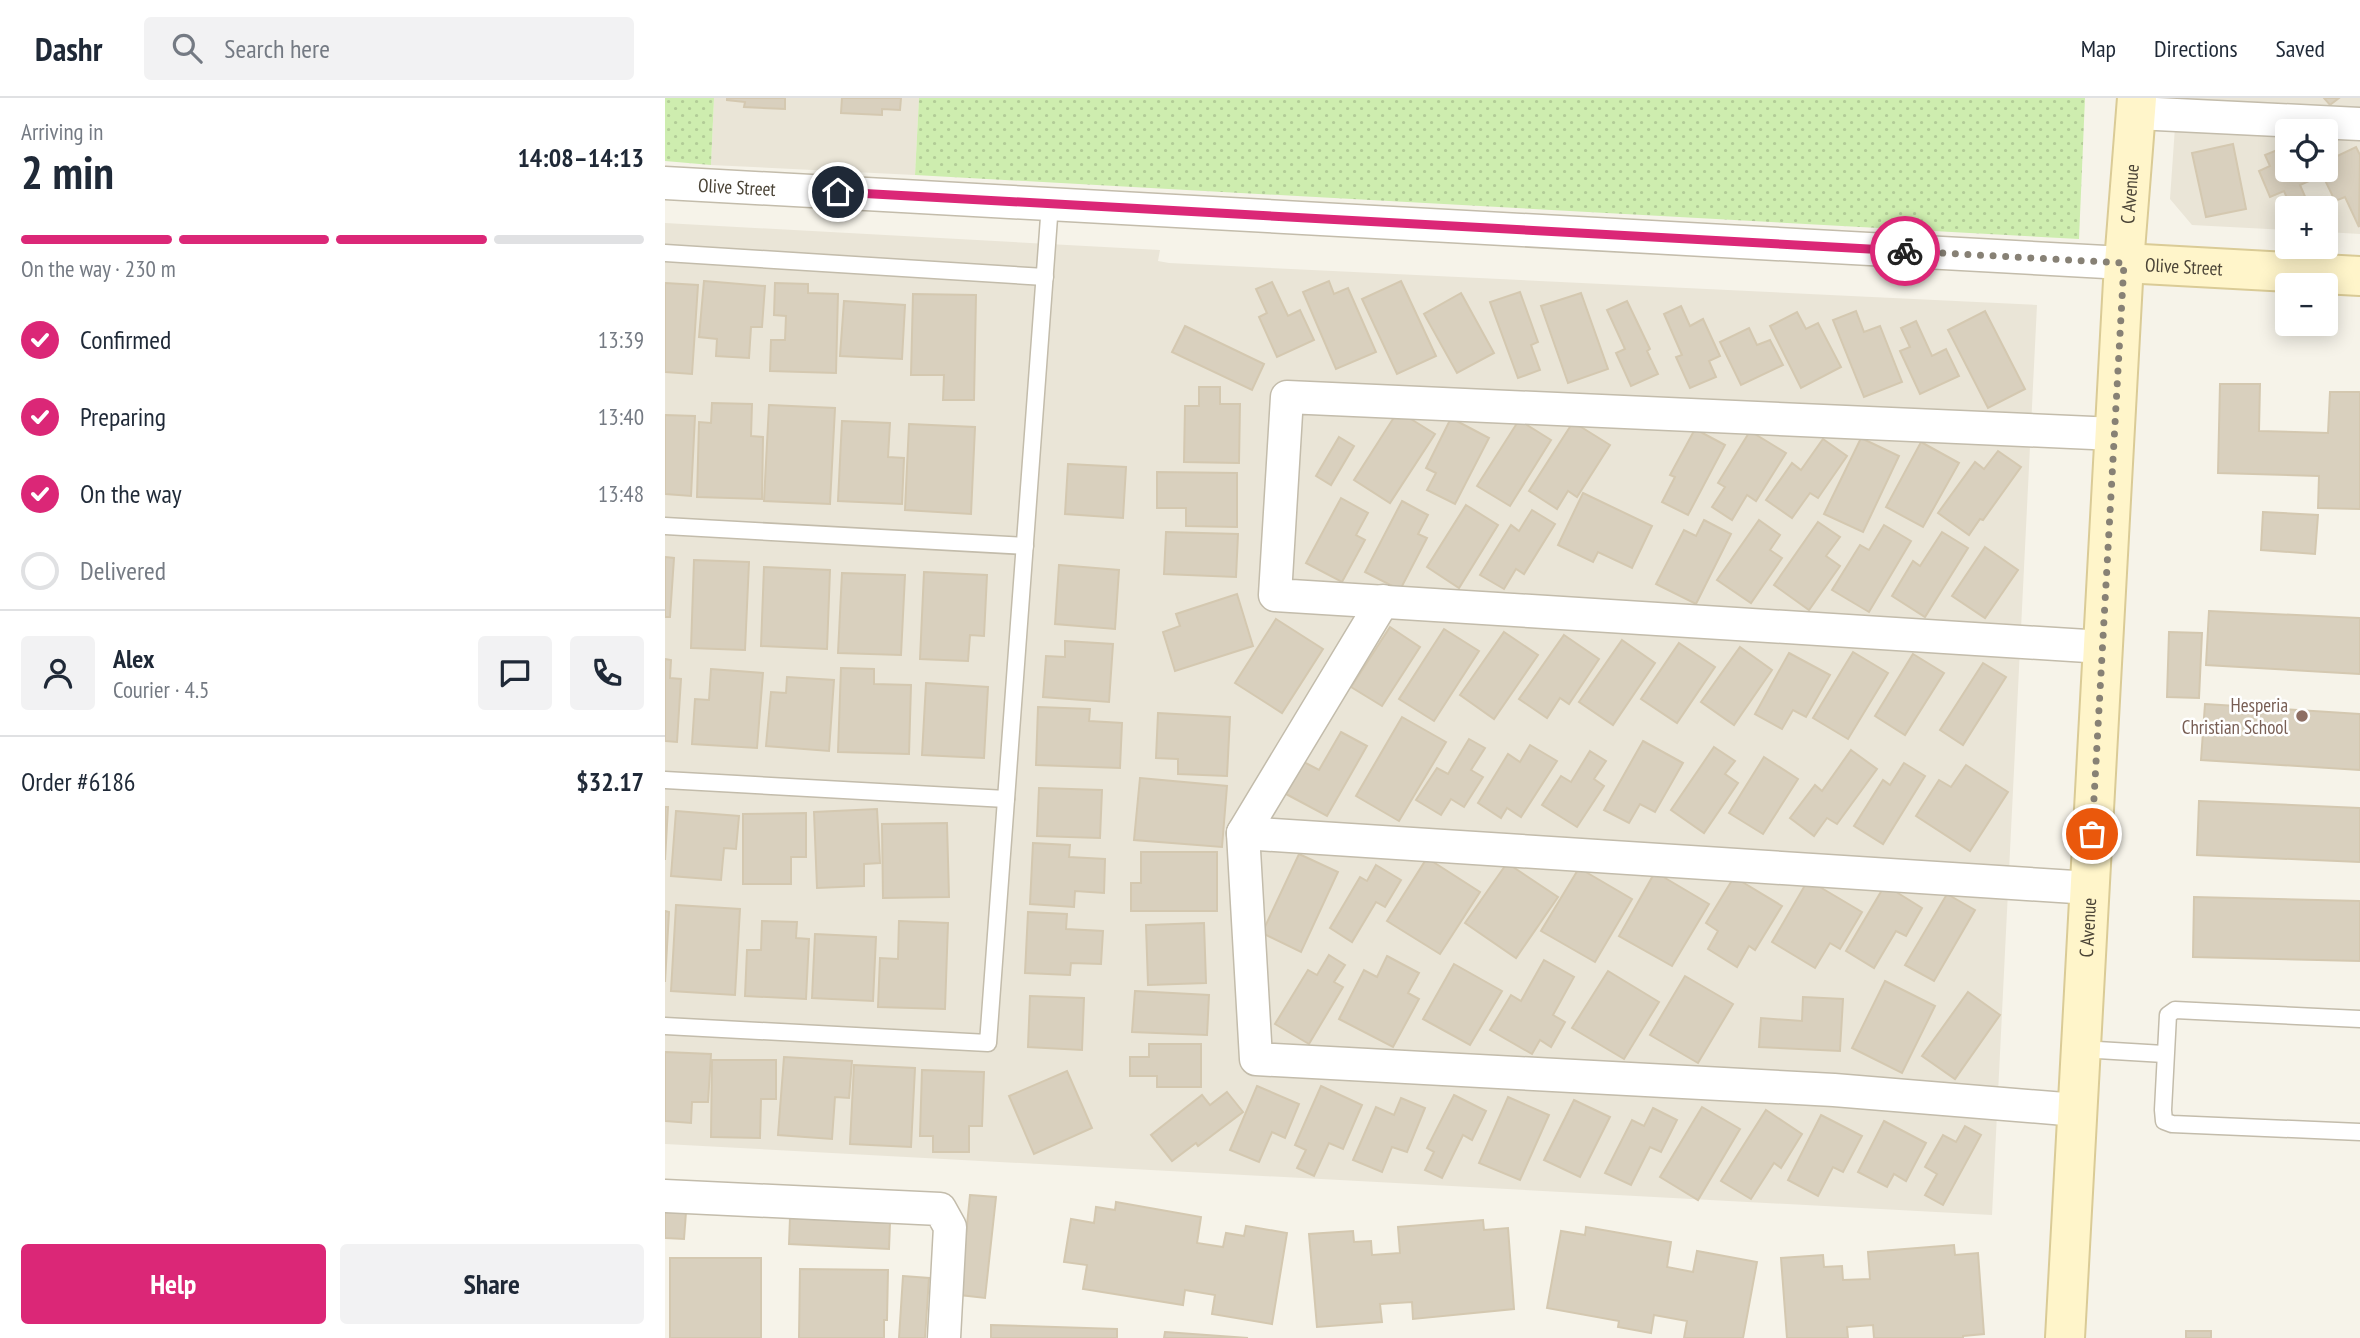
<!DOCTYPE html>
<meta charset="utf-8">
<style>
body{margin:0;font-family:"PT Sans Narrow",sans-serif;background:#f2f2f3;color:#1f2937;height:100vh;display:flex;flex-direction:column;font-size:26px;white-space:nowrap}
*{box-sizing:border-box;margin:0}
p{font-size:23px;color:#747a83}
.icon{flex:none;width:38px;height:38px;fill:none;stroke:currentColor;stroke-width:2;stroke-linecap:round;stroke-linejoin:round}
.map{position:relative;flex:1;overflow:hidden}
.side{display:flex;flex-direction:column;background:#fff;width:665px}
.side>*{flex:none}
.tools{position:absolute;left:1610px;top:21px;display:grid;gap:14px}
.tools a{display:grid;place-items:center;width:63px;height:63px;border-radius:7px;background:#fff;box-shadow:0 4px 18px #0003;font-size:35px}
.pin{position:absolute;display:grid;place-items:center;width:60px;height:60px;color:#fff;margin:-30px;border:4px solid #fff;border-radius:50%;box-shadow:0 2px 7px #0007}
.courier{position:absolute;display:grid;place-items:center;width:70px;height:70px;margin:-35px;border:5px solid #db2777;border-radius:50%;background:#fff;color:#222;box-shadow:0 2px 9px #0007}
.overview em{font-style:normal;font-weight:600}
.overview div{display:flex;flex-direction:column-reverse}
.overview{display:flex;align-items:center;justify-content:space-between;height:119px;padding:0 21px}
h1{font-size:46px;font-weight:600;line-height:52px}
.bar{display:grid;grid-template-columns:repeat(4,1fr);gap:10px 7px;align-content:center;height:84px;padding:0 21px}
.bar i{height:9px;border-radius:5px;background:#e0e1e3}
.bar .on{background:#db2777}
.bar p{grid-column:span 4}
.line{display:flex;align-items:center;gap:18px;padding:0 21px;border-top:2px solid #e0e1e3}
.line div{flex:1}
.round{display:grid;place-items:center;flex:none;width:74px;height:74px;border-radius:7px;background:#f2f2f3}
ol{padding:0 21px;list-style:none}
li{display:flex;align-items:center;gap:21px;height:77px}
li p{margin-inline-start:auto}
li .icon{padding:7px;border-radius:50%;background:#db2777;color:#fff;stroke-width:4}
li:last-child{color:#747a83}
li i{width:38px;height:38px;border:4px solid #e0e1e3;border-radius:50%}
.button{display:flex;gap:14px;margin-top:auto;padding:14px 21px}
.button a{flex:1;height:80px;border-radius:7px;background:#db2777;color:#fff;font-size:28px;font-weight:600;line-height:80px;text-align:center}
.button a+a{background:#f2f2f3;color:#1f2937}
header{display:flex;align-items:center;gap:42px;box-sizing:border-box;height:98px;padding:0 35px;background:#fff;border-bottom:2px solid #e0e1e3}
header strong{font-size:33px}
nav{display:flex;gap:38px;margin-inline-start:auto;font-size:24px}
.search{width:490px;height:63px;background:#f2f2f3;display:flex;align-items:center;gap:18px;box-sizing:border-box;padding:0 24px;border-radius:7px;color:#747a83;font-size:26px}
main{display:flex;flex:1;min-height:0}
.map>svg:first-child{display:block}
.residential{fill:#eae5d7;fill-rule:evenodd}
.grass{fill:url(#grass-dots)}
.building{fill:#d9d0be;stroke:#d4c8b0;stroke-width:2}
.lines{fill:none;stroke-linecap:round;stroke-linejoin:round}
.lane-casing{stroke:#c3bcab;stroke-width:19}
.street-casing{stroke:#c3bcab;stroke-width:35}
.secondary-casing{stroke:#dacb96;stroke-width:42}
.lane{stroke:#fff;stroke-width:16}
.street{stroke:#fff;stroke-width:32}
.secondary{stroke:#fff5ca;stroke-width:38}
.done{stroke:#878175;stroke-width:7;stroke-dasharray:0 12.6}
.route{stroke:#db2777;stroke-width:9}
.education-dot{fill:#8d6e63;stroke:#fff;stroke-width:2.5}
.labels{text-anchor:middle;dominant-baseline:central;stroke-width:5;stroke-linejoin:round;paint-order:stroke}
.street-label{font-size:19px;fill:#4b4437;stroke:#fff}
.education-label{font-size:19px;fill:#785e54;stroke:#fff;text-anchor:end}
</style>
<header>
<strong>Dashr</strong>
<div class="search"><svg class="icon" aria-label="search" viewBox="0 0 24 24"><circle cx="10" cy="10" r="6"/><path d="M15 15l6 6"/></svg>Search here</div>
<nav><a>Map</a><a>Directions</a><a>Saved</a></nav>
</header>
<main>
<section class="side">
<div class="overview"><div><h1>2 min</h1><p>Arriving in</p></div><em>14:08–14:13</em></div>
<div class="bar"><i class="on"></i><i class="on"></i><i class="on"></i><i></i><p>On the way · 230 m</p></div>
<ol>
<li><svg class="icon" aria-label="check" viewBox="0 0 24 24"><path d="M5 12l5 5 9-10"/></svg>Confirmed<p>13:39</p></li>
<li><svg class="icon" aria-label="check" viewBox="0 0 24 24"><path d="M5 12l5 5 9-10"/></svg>Preparing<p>13:40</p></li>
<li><svg class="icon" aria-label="check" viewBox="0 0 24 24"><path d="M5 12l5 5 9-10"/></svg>On the way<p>13:48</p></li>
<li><i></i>Delivered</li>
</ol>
<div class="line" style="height:126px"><a class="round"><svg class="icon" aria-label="person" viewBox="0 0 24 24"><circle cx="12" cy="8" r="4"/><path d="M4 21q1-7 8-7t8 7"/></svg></a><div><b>Alex</b><p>Courier · 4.5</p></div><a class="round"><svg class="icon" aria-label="chat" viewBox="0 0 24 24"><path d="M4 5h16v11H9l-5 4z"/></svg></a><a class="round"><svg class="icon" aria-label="phone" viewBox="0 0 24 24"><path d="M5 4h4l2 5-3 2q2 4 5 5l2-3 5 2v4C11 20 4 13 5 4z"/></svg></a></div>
<div class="line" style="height:91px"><div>Order #6186</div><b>$32.17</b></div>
<div class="button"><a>Help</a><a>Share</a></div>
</section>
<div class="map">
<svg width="1695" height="1240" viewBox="0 0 1695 1240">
<defs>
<pattern id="grass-dots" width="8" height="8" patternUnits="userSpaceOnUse" patternTransform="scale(1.75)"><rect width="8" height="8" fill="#ceedaf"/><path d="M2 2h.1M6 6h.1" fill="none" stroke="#b2cc97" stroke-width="1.8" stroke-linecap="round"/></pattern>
</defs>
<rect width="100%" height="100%" fill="#f6f3e9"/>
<g class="residential">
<polygon points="49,0 254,0 250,77 46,67"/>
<path d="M1512 0H1695V136L1661 134V110H1622V132L1527 127 1505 101ZM1622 33H1661V72H1622Z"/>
<polygon points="0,125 495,152 493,163 504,165 1372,207 1327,1117 0,1046"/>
</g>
<g class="grass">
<polygon points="0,0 49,0 46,67 0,63"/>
<polygon points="254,0 1420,0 1414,141 250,77"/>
</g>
<g class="building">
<polygon points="62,0 120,0 120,11 79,9 80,4 62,2"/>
<polygon points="177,0 236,0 235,12 217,11 217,17 176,15"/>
<polygon points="1659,0 1674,0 1665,7"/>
<polygon points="1568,46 1581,111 1541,119 1527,55"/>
<polygon points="1622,48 1622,72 1639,72 1644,83 1635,87 1645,110 1626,110 1619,93 1605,99 1594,73 1605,68 1600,57"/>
<polygon points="1691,49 1695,57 1694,129 1680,99 1670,103 1658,78 1671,71 1666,61"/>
<polygon points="39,183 100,188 97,229 86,229 84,260 51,258 52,241 34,239"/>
<polygon points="664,183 669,196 683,190 711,254 671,271 638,194"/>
<polygon points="736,183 771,258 732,276 697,201"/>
<polygon points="607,184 623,218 635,212 649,242 612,259 594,219 602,215 591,191"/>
<polygon points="0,185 33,187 27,276 0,274"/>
<polygon points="110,185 143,186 143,195 173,196 171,275 105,273 106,242 120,242 121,218 109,217"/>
<polygon points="855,194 873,244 866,247 875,272 853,280 825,204"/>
<polygon points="796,195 829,255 792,275 759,216"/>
<polygon points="916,195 943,271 903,285 876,208"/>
<polygon points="248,196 311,197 309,302 278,302 279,277 246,277"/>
<polygon points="179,203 240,207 237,261 175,258"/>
<polygon points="962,203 985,251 982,253 993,276 966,288 951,255 960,251 942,212"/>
<polygon points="1016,208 1025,228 1038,221 1055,258 1044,263 1051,279 1025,290 1011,259 1017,257 999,216"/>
<polygon points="1191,213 1199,234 1215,228 1237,284 1199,299 1168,222"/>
<polygon points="1320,213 1360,291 1323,310 1283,232"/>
<polygon points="1132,214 1141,231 1153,225 1176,269 1136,290 1105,228"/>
<polygon points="1251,223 1267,258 1281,251 1294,278 1255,296 1235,253 1245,249 1236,230"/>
<polygon points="520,228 599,266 587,292 507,254"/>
<polygon points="1084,230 1092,247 1105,242 1118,267 1076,287 1055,244"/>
<polygon points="1555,286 1595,286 1594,333 1663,335 1665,294 1695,294 1695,411 1653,410 1654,378 1553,375"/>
<polygon points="534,289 555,289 555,306 575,306 574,365 519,364 520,308 534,308"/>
<polygon points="47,305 87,306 86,338 98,339 97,401 32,399 34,324 46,325"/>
<polygon points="104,307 170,310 165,406 99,403"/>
<polygon points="733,313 770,336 725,405 689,382"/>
<polygon points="0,317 30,318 26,398 0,396"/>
<polygon points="786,320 824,340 790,406 762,392 771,375 761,370"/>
<polygon points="854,322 886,342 845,408 812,388"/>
<polygon points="177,323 225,325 223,359 239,360 237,406 173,403"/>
<polygon points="908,324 945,347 912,399 903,393 892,411 864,393"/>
<polygon points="244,326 310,329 306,416 240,412"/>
<polygon points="1030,331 1060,347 1023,417 997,404 1010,379 1005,377"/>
<polygon points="1085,333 1121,355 1091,403 1082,397 1067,422 1047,409 1060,389 1053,385"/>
<polygon points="674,339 689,348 666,387 651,378"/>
<polygon points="1196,340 1234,358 1198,434 1159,416"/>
<polygon points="1158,341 1182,358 1153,400 1145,395 1127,420 1101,402 1127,365 1136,372"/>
<polygon points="1256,344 1294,365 1258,429 1221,409"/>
<polygon points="1333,353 1356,369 1318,422 1315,421 1304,437 1273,415 1310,364 1319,371"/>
<polygon points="403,366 461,369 458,420 400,416"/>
<polygon points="492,374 572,375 572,429 521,428 521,410 492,410"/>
<polygon points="918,395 987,428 967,470 933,454 928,464 893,447"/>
<polygon points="676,400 703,415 691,437 700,442 677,484 641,465"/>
<polygon points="737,403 763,417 753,436 762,440 735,492 700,474"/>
<polygon points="801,407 833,427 794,490 762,469"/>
<polygon points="867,412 890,426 859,476 851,471 839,491 815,477 846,427 854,433"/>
<polygon points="1598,414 1653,417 1650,456 1596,452"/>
<polygon points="1039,422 1066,436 1031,506 991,486 1019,432 1031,438"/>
<polygon points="1094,422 1115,437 1105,452 1117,460 1086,505 1052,482"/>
<polygon points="1153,424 1175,439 1161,458 1175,468 1144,512 1109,487"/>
<polygon points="1219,427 1246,443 1204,514 1167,492 1195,447 1204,452"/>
<polygon points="501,434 573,436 571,479 499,476"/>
<polygon points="1277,434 1303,450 1260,519 1227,498 1248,463 1255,468"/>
<polygon points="1320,449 1353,472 1320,520 1287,498"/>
<polygon points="0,459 9,460 5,519 0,519"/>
<polygon points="29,462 84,464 80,552 26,550"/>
<polygon points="394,467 454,472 450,531 390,526"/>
<polygon points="99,469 165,472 162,551 96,548"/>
<polygon points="259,474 322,477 319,538 305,537 303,563 255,561"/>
<polygon points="177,475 240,477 236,557 173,555"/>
<polygon points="572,496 588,548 510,573 498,534 515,528 511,516"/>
<polygon points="1544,513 1695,520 1695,576 1541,567"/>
<polygon points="611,521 658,551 617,615 570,585"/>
<polygon points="725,529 755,549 717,608 686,589"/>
<polygon points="779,531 814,553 769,623 734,601"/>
<polygon points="839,534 873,557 829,621 795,597"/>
<polygon points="1504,534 1537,535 1534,600 1502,599"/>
<polygon points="899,537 934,561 904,606 895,600 882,620 854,601"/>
<polygon points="957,542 990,565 948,627 914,604"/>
<polygon points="400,543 448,546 444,604 378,599 381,558 400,559"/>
<polygon points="1014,545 1050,569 1012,625 976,601"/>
<polygon points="1075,549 1107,572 1069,627 1036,604"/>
<polygon points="1188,554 1223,575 1183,641 1148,620"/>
<polygon points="1124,555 1165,577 1141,619 1128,612 1117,631 1090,616"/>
<polygon points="1248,556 1279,575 1240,637 1210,618"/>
<polygon points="0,561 6,562 5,580 16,581 12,644 0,643"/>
<polygon points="1318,565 1341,579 1298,647 1275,632"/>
<polygon points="176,570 209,571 209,586 246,587 244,656 173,654"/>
<polygon points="46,571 98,575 92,650 27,646 30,601 44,602"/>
<polygon points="122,579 169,582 164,653 101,648 106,594 121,595"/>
<polygon points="261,585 323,589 319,660 257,657"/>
<polygon points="1540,606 1695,616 1695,672 1536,662"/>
<polygon points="373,609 425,611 424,623 457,625 455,670 371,667"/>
<polygon points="493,615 565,619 562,678 513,676 513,661 491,660"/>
<polygon points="737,619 781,644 734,723 691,698"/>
<polygon points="676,634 702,648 662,718 621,696 639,664 654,672"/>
<polygon points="804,641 820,650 806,672 818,679 799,709 786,701 776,717 751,702 772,670 783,676"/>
<polygon points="978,643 1018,665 990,714 975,706 964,725 939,712"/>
<polygon points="865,647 892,663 856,719 842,710 836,720 813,705 843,656 855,664"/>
<polygon points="1049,649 1070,663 1060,676 1073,685 1039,735 1006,712"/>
<polygon points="1186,652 1212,671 1172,726 1162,720 1149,738 1125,720 1150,687 1157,693"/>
<polygon points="925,653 941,663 929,681 939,688 912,729 877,707 896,678 906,684"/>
<polygon points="1099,659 1133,681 1098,736 1064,715"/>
<polygon points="1239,665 1260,678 1218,746 1189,728 1218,682 1225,687"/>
<polygon points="1301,667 1343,694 1305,753 1251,718 1274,682 1286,689"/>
<polygon points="475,680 562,688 557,749 469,742"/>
<polygon points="374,690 437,692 435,740 372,738"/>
<polygon points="1534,703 1695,710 1695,764 1532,757"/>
<polygon points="0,709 3,709 0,762"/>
<polygon points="212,711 215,765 199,766 199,788 152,790 149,714"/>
<polygon points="11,713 74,718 71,751 59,750 56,782 6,778"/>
<polygon points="141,715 141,759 126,759 126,786 78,786 78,716"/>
<polygon points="282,725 284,799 218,800 217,726"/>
<polygon points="368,745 405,747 404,759 440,761 439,795 410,793 409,809 365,806"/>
<polygon points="476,754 552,754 552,813 466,813 466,785 476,785"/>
<polygon points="634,756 673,774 636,854 597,835"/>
<polygon points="762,760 815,794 775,856 722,823"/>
<polygon points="842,765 893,799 851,860 800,825"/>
<polygon points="711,767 736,782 720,809 711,804 687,844 665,830 695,779 702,783"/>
<polygon points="914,770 967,801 930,864 876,833"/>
<polygon points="990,774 1044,806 1007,868 954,838"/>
<polygon points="1069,779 1117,808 1090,852 1084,848 1072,869 1043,851 1053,833 1041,825"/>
<polygon points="1143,782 1197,814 1175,851 1165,845 1150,870 1107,844"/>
<polygon points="1220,787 1257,810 1241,838 1231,833 1209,870 1181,853"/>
<polygon points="1282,796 1310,812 1269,883 1240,867"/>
<polygon points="1529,799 1695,803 1695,863 1528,859"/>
<polygon points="11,807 75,811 70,897 6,893"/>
<polygon points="0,813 4,814 0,884"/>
<polygon points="363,814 402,816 401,831 438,833 436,866 406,865 405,877 360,875"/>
<polygon points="97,823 132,824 131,840 144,841 141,901 80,898 82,852 96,852"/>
<polygon points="234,823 283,825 280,911 213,909 215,860 233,861"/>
<polygon points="539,825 541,885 483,887 481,827"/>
<polygon points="150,836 211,839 208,903 147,900"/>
<polygon points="664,857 680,867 669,884 678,889 644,946 610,926 643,872 652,877"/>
<polygon points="722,858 754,875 743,895 754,901 728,949 674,921 699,872 712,879"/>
<polygon points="879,862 909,879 888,917 900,924 886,949 875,942 867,956 825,932 846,897 856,903"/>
<polygon points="789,866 837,893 805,947 758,921"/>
<polygon points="943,873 994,904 959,961 907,930"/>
<polygon points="1020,878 1068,906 1033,965 985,937"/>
<polygon points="1220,883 1270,908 1237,975 1187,950"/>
<polygon points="470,893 544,897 542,937 467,934"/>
<polygon points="1303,894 1335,917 1290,981 1257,958"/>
<polygon points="365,898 419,900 417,952 363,949"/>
<polygon points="1138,899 1178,901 1175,953 1094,949 1096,920 1137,923"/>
<polygon points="484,946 536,946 536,989 492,989 492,978 465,978 465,959 484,959"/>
<polygon points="0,954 46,956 43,1004 27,1004 26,1025 0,1023"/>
<polygon points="119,959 187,963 184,1000 170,999 167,1041 113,1037"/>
<polygon points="47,962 111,962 111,1001 96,1001 95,1040 46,1039"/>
<polygon points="189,967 250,970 246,1049 185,1046"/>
<polygon points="257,972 319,974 317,1028 304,1028 304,1054 268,1054 268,1038 255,1038"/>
<polygon points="402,973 427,1030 369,1056 344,998"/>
<polygon points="592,988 634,1006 620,1040 607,1034 594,1064 565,1052"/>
<polygon points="656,988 697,1007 678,1051 664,1045 649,1078 632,1070 641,1052 630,1047"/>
<polygon points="562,994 578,1014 533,1048 531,1045 507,1063 486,1037 537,997 545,1007"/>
<polygon points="789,997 821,1013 807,1042 798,1037 777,1080 760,1072 769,1054 762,1050"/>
<polygon points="843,999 884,1017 855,1082 814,1065"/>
<polygon points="736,1000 760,1010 742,1054 727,1049 717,1074 688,1062 711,1009 729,1017"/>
<polygon points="909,1002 945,1019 915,1079 879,1062"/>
<polygon points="1037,1009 1075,1031 1033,1102 995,1079"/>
<polygon points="988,1010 1012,1022 996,1054 985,1049 966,1087 940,1075 967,1022 979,1028"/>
<polygon points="1101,1012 1137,1036 1116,1070 1109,1065 1086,1101 1056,1083"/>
<polygon points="1156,1017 1197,1038 1178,1074 1168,1069 1153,1098 1123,1082"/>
<polygon points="1219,1023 1261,1045 1241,1083 1229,1076 1222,1089 1193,1074"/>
<polygon points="1300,1028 1316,1037 1278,1107 1260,1097 1272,1076 1260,1069 1278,1037 1291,1044"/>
<polygon points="305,1097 331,1099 320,1200 295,1197"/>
<polygon points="451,1104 536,1119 532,1145 558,1149 561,1135 579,1138 581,1128 622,1135 607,1226 547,1216 550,1197 520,1192 518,1207 418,1191 422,1167 399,1164 406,1121 429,1125 431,1109 450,1112"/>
<polygon points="0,1113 21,1114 19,1141 0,1140"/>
<polygon points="125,1120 225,1125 224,1151 124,1146"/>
<polygon points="818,1122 819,1132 843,1130 849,1211 748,1221 747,1204 715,1206 717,1224 652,1229 644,1136 688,1133 689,1144 706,1143 707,1157 735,1155 733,1129"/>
<polygon points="921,1129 1006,1144 1002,1169 1028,1174 1032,1153 1092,1164 1078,1240 1019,1240 1022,1223 989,1217 986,1235 953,1229 954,1223 882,1210 896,1133 920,1137"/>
<polygon points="1289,1147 1290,1157 1313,1155 1319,1236 1298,1238 1298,1240 1209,1240 1208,1227 1182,1229 1183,1240 1122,1240 1116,1160 1158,1157 1159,1169 1177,1168 1178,1182 1205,1181 1203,1154"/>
<rect x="5" y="1160" width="91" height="80"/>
<polygon points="135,1171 223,1172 222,1222 219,1222 219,1240 134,1240"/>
<polygon points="238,1178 264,1180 260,1240 234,1240"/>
<polygon points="326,1227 452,1231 452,1240 326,1240"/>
<rect x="1521" y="1233" width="25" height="7"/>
<polygon points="500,1234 583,1240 499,1240"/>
</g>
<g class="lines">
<defs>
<g id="lane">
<polyline points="0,155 380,179"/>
<polyline points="0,428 360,448"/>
<polyline points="0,682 341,701"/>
<polyline points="1695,921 1510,912 1503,917 1498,1012 1499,1023 1507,1026 1695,1034"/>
<polyline points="0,928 323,945 385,106"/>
<polyline points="1416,951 1499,956"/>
</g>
<g id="street">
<polyline points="1471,15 1695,26"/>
<path id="s1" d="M0 85 1459 165"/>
<polyline points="718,503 578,735 591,961 1169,992 1412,1012"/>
<polyline points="1438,549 610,497 622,299 1450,336"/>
<polyline points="578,735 1425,790"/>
<polyline points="0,1098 275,1111 285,1129 279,1240"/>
</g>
<g id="secondary">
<path id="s2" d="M1459 165 1695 178"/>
<path id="s3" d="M1400 1240 1459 165 1472 0"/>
</g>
</defs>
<use href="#lane" class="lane-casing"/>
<use href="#street" class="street-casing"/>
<use href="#secondary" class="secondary-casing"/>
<use href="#lane" class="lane"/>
<use href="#street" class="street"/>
<use href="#secondary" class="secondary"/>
</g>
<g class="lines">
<polyline class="done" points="1240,153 1459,165 1427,736"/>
<polyline class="route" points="173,94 1240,153"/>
</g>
<circle class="education-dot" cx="1637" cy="618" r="7"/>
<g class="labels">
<g class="street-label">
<text stroke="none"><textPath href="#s1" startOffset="72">Olive Street</textPath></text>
<text stroke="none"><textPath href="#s3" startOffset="1146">C Avenue</textPath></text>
<text stroke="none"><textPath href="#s2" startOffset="60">Olive Street</textPath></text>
<text stroke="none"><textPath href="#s3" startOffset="411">C Avenue</textPath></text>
</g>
<g class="education-label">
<text x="1623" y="607">Hesperia<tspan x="1623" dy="22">Christian School</tspan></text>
</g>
</g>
</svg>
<div class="tools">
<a><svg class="icon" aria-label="locate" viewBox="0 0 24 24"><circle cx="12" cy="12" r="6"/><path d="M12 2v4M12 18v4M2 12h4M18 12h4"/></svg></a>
<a>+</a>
<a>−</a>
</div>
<div class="pin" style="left:1427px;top:736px;background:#ea580c"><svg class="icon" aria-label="bag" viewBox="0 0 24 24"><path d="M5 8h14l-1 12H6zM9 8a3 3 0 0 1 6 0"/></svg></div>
<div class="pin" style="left:173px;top:94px;background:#1f2937"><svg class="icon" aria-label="home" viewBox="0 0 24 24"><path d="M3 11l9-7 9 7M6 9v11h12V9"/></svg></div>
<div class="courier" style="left:1240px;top:153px"><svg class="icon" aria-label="bike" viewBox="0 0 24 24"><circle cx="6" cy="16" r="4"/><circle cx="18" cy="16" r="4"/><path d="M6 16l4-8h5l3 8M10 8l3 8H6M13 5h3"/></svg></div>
</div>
</main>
